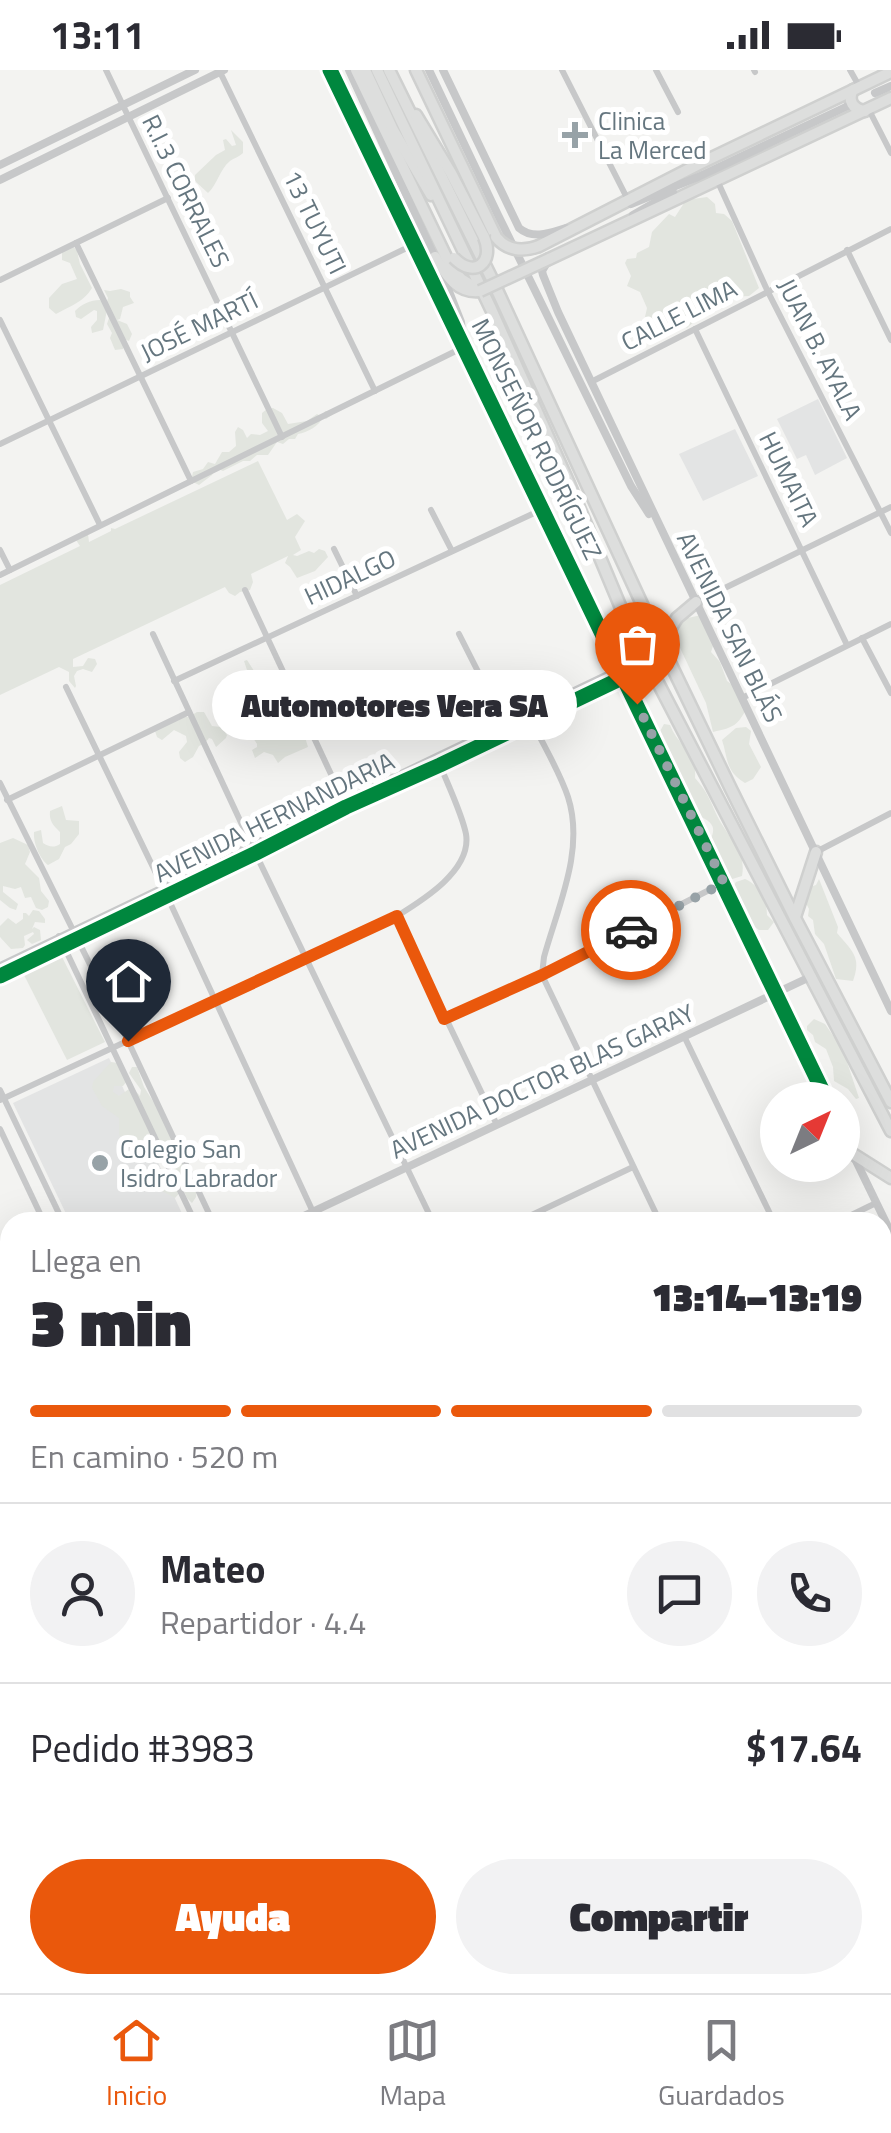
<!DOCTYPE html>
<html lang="es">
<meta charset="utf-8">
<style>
body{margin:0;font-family:"Titillium Web",sans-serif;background:#f2f2f3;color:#2b2b33;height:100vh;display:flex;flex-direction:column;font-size:38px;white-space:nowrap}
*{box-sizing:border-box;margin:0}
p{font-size:32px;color:#7c7c81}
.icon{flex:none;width:55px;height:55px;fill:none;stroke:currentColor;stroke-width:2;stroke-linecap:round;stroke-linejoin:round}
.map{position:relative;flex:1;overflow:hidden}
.sheet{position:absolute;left:0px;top:1142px;width:892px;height:782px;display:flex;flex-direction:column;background:#fff;border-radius:30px 30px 0 0;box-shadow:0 10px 40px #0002}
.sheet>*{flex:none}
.needle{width:65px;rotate:43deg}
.controls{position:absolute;left:760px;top:1012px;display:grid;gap:20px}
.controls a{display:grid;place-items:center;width:100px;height:100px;border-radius:50%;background:#fff;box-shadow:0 10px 40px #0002;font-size:50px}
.pin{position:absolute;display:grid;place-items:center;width:85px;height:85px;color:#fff;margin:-102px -42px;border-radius:50% 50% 50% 0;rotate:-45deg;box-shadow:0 0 10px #0007}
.pin .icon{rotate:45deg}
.courier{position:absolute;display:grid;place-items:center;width:100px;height:100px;margin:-50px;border:8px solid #ea580c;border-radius:50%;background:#fff;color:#222;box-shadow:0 2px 12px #0007}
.bubble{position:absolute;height:70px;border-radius:35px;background:#fff;box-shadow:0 10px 40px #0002;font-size:32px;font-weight:800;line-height:70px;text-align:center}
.overview em{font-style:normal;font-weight:800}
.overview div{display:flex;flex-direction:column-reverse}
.overview{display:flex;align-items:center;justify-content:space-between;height:170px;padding:0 30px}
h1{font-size:65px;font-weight:800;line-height:75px}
.bar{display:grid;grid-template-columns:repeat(4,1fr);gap:15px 10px;align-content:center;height:120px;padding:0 30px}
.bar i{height:12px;border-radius:8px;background:#e1e1e2}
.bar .on{background:#ea580c}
.bar p{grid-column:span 4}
.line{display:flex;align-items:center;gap:25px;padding:0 30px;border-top:2px solid #e1e1e2}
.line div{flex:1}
.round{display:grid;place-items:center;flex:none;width:105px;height:105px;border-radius:52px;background:#f2f2f3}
.button{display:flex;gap:20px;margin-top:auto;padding:20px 30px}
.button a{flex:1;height:115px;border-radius:60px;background:#ea580c;color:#fff;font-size:40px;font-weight:800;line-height:115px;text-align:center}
.button a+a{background:#f2f2f3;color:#2b2b33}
.status{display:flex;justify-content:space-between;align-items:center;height:70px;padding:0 50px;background:#fff;direction:ltr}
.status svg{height:28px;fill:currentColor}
.tab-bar{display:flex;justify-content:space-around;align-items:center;height:140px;border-top:2px solid #e1e1e2;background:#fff;font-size:28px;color:#7c7c81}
.tab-bar a{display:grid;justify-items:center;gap:5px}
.tab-bar .on{color:#ea580c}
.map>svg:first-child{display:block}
.built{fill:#e3e4e4}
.green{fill:#e2e5df}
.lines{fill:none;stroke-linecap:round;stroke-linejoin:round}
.trunk-casing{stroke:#cfd0cf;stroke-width:15}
.minor{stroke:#c7c8c9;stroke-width:6}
.tertiary{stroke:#c7c8c9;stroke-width:8}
.trunk{stroke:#dddedd;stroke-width:10}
.trunk-bridge-casing{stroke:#cfd0cf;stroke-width:15;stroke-linecap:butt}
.trunk-bridge{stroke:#dddedd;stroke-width:10}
.cycleway-casing{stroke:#fff;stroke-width:21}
.cycleway{stroke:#00873e;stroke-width:15}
.done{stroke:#97a2a7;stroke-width:10;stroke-dasharray:0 18}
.route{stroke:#ea580c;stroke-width:12}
.poi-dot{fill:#97a2a7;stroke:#fff;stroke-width:4}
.labels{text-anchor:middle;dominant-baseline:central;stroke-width:10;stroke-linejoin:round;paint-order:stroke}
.poi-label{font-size:25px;fill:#65767f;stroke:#fff;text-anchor:start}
.street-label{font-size:25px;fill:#65767f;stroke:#fff}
</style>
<div class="status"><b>13:11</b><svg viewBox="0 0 49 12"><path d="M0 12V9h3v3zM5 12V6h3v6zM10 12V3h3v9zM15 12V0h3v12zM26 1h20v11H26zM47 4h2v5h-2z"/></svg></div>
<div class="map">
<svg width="891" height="1923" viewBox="0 0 891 1923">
<rect width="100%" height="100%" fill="#f3f3f1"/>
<g class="built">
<polygon points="818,329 847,388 815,405 806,385 797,389 777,349"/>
<polygon points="735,359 758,406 703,431 679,384"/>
<polygon points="109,988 186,1152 70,1152 13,1033"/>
</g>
<g class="green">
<path d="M231 60 243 72V83C239 87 234 88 230 91 220 99 217 115 208 123L195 111V105L216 85 225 80 223 70 226 69 232 76 236 75Z"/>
<path d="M707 127 715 134 716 143 724 144 732 151 759 218 749 226 729 227C722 239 717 240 705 244 698 246 693 253 687 258L683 254 668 264H657L654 249 645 247 647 238 640 222 627 216 631 206 625 193 627 189 636 188 637 183 649 177 652 162 669 144 675 147 686 130Z"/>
<path d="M73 176 77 181 80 194 92 218C84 232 70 236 56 244L49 238V228L62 214 77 209 70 193 62 190V181Z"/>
<path d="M121 219 130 222V227L134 233 123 237 120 249 117 250 127 254 132 264 129 271 124 269 123 279 115 280 110 268 112 263 107 254 109 248 107 240 103 260 92 263 91 257 97 250V241L94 240 81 249 76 247 75 241C82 234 90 230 100 230L106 235 108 228 104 220 110 221Z"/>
<path d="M273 338 282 343 288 354 307 351 317 344 322 347 325 341H329L332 345 326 349 323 347C320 355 307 363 298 364L295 369H289L283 374 277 372 268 385H257L250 391H243L223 401 216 398 212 405 199 415 191 411 193 402 203 399 208 392 215 394 222 382H229L236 376 235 362 238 357 243 360 247 368 251 364 260 365 268 361 262 353V343L267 339Z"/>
<polygon points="258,391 287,450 297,444 305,451 295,467 301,480 293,485 297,486 309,481 314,483 319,479 325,481 328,487 315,501 297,508 290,497 285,493 288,486 251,504 253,512 250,520 240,522 235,526 229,523 225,517 73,589 73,597 83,596 88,588 95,589 97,594 92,602 83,599 77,601 74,606 76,616 75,618 69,611 69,602 59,597 0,625 0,515 80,476 76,470 77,465 82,461 88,464 89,472 111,461 111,458 115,459"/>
<path d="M701 545 715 570 711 582 720 592 727 611 738 619 748 636C737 656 735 657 713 662L706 633 673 563 675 546 688 548Z"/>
<polygon points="247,590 256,604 248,622 250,624 263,621 266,627 279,628 281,625 278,613 281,612 287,630 272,636 270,644 252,652 245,647 244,641 240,636 243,627 238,619 242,614 242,608 245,606 249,611 250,609 244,591"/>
<polygon points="197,642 204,642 212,656 221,657 227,665 226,668 216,677 212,669 209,668 205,673 199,676 193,687 185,692 180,688 179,682 187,672 186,666 174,660 162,670 157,667 155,661 179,647 189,647"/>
<path d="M283 643C299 648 304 662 308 677L285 687 278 693 273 685 264 682 255 688 252 680 257 677V674L252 666 263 656 265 650Z"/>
<path d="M664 654 670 655C679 678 697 680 695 708 712 727 711 737 723 756 734 774 746 784 742 806L729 810 708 786 706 781C714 761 720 755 697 745L685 715H679L675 710C675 691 669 680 658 665Z"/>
<path d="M746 657 751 661 749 674 761 697 753 709 745 713C725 701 728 688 722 670L736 658Z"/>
<path d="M62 736 66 750 79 751V764L71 774 65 777 59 789 48 795C40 789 33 773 34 762L41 760 43 773C49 777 54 778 60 774V762C53 755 49 751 50 741Z"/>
<polygon points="13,768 28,775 30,782 25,794 39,808 41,821 49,831 48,837 42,840 36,838 31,827 25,828 21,817 15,819 3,816 3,822 18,834 16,840 10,838 0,830 0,773"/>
<path d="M745 809C759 815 767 830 767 845L774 852 768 860H759L745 850 743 837 734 824 733 817 736 812Z"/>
<path d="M819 809 838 857 837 863C852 881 862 887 853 911L836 909 824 874 815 864 813 850 808 846 809 839 803 827 810 817 816 815Z"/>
<polygon points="33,840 39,841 45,849 45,853 35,852 32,859 34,857 40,860 41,870 32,874 27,870 34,864 33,862 24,866 25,875 23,878 11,879 0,867 0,856 8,848 16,854 23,849 23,843 26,843 29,846"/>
<polygon points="60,883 105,972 67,990 23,903"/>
<polygon points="814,949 825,954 843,980 859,1028 856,1029 848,1019 834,1011 833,997 826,979 815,972 813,965 807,960 807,956"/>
<polygon points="111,992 118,993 127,1011 123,1016 114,1016 113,1022 119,1026 132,1017 140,1026 141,1020 129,1003 132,997 137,997 144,1017 168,1055 197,1111 196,1127 192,1133 187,1128 183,1119 175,1128 162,1121 160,1115 172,1104 173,1097 153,1063 147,1064 141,1072 130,1073 119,1065 119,1048 102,1036 92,1018 93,1012"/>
</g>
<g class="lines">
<defs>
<g id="trunk">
<polyline points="356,0 450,195 461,209 480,221"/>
<polyline points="365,0 393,60 431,125"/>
<polyline points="377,0 491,239 568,411 629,557 891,1061"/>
<polyline points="389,0 491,207 647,545 731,719 795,848 891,1032"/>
<polyline points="416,0 496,167"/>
<path d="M853 20C847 30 853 40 865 41"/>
<polyline points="416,45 451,103 484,167"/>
<polyline points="539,176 699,94 891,2"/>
<path d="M435 187C446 204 456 223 479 221"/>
<polyline points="549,189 891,28"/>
<polyline points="661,574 677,548 696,532"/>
<polyline points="795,847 816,782"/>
<polyline points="853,1084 891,1108"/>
</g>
</defs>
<use href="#trunk" class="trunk-casing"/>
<g class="minor">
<polyline points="106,0 282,367"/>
<polyline points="219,0 375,321"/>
<polyline points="562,0 628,130"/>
<polyline points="656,0 678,42"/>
<polyline points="754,0 755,2"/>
<polyline points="850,0 859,16"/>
<polyline points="869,40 891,83"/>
<polyline points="717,110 768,222 891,463"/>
<polyline points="76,173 191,411"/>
<polyline points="847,180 891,270"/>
<polyline points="0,210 168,128"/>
<polyline points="0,250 100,455"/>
<polyline points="695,259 847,575"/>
<polyline points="591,312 891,159"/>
<polyline points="0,374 415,174"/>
<polyline points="431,440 452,481"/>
<polyline points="334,479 357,526"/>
<polyline points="0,480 10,500"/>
<polyline points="0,505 464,277"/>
<polyline points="245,520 344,732"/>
<polyline points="696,532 891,437"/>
<polyline points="153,564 251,774 433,1152"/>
<polyline points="459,564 504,653"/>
<polyline points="862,568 891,623"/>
<polyline points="174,611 543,439"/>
<polyline points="66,617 167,826 313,1142"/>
<polyline points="742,628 891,554"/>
<path d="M528 642C540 671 558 697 568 727 585 780 558 836 544 887L542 905 660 1152"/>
<polyline points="0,713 128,971 213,1152"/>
<polyline points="7,730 189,642"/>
<polyline points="816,782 891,743"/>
<polyline points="397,846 497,1055"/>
<polyline points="59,866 195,1152"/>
<polyline points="0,895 620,598"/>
<polyline points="0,906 256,783 346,737 440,695 624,607"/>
<polyline points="445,949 542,905 723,813"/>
<polyline points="684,966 774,1152"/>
<polyline points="0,1020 63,1152"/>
<path d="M0 1030 397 846C423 830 472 800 466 764 462 744 448 715 440 695"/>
<polyline points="0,1059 44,1152"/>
<polyline points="542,1141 547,1152"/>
<polyline points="517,1152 633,1097"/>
<polyline points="837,1152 876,1133"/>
<polyline points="0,1271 10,1292"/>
<polyline points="882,1379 891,1397"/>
<polyline points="0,1471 10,1491"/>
<polyline points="882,1545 891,1540"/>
<polyline points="0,1553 10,1548"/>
<polyline points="882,1562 891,1558"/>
<polyline points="882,1612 891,1629"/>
<polyline points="0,1692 10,1717"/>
<polyline points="882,1692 891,1688"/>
<polyline points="0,1815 10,1810"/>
<polyline points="882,1874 891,1870"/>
<polyline points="228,1915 232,1923"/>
<polyline points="564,1915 568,1923"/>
<polyline points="582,1915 586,1923"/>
<polyline points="689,1915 693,1923"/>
<polyline points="41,1923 58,1915"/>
<polyline points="136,1923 151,1915"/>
<polyline points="178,1923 194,1915"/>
<polyline points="398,1923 415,1915"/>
<polyline points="774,1923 793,1915"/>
</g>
<g class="tertiary">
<polyline points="330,0 827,1030"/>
<polyline points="349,0 435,188"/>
<polyline points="429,0 498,145 631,416 649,444"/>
<path d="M443 0 519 158C533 170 550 163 566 158"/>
<polyline points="875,23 891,16"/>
<polyline points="0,95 195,0"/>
<polyline points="0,110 224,0"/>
<polyline points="631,134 698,107 852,34"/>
<polyline points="633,145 673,122"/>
<polyline points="548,191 542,201 543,205 558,242 891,941"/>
<polyline points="441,201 461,252 463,268"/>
<polyline points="842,1062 891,1163"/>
<polyline points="291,1152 810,907"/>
<polyline points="0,1293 10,1288"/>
</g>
<use href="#trunk" class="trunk"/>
<defs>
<g id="trunk-bridge">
<path d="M496 167C507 181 523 182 539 176"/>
<path d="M454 188C474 209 495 193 484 167"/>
<polyline points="480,221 549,189"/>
</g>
</defs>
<use href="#trunk-bridge" class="trunk-bridge-casing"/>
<use href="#trunk-bridge" class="trunk-bridge"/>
<defs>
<g id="cycleway">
<polyline points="330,0 827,1030"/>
<polyline points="0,906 256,783 346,737 440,695 624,607"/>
</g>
</defs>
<use href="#cycleway" class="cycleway-casing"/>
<use href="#cycleway" class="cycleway"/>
</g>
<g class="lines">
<polyline class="done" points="631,860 724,813 637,634"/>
<polyline class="route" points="128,971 397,846 444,949 542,905 631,860"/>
</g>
<g class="poi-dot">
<path d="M570 50h10v10h10v10h-10v10h-10v-10h-10v-10h10z"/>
<circle cx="100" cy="1093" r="10"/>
</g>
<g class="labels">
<g class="poi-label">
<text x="598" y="51">Clinica<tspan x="598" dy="29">La Merced</tspan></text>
<text x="120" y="1079">Colegio San<tspan x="120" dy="29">Isidro Labrador</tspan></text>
</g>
<g class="street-label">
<text transform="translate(186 121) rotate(64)">R.I.3 CORRALES</text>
<text transform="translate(315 152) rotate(64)">13 TUYUTI</text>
<text transform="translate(679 245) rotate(-27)">CALLE LIMA</text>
<text transform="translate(199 256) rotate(-26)">JOSÉ MARTÍ</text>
<text transform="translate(820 279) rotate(63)">JUAN B. AYALA</text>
<text transform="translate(537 369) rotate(64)">MONSEÑOR RODRÍGUEZ</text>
<text transform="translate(789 409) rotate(64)">HUMAITA</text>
<text transform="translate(350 507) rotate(-25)">HIDALGO</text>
<text transform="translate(730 557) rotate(64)">AVENIDA SAN BLÁS</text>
<text transform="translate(274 747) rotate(-26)">AVENIDA HERNANDARIA</text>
<text transform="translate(542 1011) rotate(-25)">AVENIDA DOCTOR BLAS GARAY</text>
</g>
</g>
</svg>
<div class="controls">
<a><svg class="needle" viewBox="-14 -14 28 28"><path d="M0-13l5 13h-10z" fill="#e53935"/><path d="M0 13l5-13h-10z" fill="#7c7c81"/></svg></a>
</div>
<div class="pin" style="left:637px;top:634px;background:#ea580c"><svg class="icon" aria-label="bag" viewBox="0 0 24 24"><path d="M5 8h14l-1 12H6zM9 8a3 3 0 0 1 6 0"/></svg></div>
<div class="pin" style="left:128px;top:971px;background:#1f2937"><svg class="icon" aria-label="home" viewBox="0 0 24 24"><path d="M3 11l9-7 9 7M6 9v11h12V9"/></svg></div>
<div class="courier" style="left:631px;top:860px"><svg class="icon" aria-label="car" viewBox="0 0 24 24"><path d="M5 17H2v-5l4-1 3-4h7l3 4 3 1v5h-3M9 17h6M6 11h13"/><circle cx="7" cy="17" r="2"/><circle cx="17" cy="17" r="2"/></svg></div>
<div class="bubble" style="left:212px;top:600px;width:365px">Automotores Vera SA</div>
<section class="sheet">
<div class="overview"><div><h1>3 min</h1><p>Llega en</p></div><em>13:14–13:19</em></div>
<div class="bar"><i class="on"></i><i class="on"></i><i class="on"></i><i></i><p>En camino · 520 m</p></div>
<div class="line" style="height:180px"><a class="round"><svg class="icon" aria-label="person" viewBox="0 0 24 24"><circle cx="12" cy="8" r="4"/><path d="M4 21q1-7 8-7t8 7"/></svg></a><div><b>Mateo</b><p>Repartidor · 4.4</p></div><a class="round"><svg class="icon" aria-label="chat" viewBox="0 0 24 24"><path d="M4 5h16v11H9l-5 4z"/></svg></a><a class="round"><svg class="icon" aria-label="phone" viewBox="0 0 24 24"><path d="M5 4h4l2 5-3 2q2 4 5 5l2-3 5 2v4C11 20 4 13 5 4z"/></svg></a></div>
<div class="line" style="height:130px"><div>Pedido #3983</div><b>$17.64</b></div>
<div class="button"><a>Ayuda</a><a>Compartir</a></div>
</section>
</div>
<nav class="tab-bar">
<a class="on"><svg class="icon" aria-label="home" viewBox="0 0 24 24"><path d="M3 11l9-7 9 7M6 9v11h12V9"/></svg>Inicio</a>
<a><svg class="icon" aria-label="map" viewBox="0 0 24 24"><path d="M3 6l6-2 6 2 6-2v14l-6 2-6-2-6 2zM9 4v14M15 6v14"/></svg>Mapa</a>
<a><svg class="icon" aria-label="saved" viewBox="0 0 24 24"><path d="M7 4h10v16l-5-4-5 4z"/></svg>Guardados</a>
</nav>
